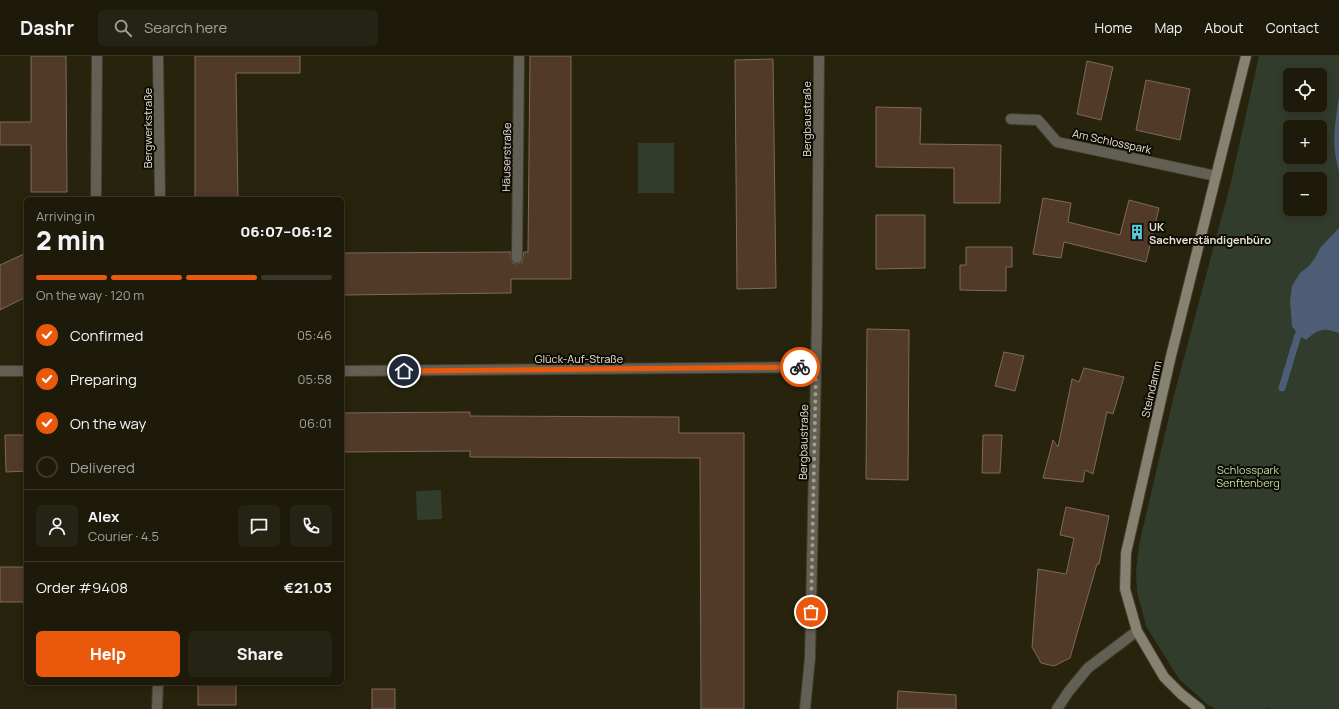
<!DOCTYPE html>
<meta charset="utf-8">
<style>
body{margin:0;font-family:Manrope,sans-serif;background:#252313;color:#f1f3f6;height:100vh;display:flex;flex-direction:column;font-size:15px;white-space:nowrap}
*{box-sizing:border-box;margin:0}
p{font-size:13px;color:#a0a19c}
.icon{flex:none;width:22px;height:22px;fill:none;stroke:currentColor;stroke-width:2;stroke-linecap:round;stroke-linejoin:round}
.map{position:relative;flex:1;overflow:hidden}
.panel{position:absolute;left:24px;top:141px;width:320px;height:488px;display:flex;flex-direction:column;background:#1d1a0a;border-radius:6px;box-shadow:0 2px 10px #0003,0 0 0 1px #3b382b}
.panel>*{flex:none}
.buttons{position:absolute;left:1283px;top:12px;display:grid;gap:8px}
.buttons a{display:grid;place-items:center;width:44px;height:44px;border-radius:6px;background:#1d1a0a;box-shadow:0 2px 10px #0003,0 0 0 1px #3b382b;font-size:20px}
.pin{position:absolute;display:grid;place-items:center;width:34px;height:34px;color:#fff;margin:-17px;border:2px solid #fff;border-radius:50%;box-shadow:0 1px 4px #0007}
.courier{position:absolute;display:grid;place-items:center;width:40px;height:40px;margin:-20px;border:3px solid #ea580c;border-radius:50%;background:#fff;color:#222;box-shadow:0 1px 5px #0007}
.summary em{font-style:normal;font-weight:800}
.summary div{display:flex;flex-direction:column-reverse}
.summary{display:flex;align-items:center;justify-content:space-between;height:68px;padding:0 12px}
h1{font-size:26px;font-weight:800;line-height:30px}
.bar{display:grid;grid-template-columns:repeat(4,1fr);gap:6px 4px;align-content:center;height:48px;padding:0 12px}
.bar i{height:5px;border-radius:3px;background:#3b382b}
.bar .current{background:#ea580c}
.bar p{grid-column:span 4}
.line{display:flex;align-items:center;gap:10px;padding:0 12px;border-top:1px solid #3b382b}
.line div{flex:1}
.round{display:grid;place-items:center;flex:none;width:42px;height:42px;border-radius:6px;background:#252313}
ol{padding:0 12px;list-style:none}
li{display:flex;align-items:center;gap:12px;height:44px}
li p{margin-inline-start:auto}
li .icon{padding:4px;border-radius:50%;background:#ea580c;color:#fff;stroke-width:4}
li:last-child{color:#a0a19c}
li i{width:22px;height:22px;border:2px solid #3b382b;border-radius:50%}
.button{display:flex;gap:8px;margin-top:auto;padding:8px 12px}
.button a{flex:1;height:46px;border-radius:6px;background:#ea580c;color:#fff;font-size:16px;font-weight:800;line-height:46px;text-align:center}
.button a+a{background:#252313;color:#f1f3f6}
header{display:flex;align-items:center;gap:24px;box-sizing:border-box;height:56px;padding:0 20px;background:#1d1a0a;border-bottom:1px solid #3b382b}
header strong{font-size:19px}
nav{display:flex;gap:22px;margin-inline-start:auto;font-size:14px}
.search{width:280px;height:36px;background:#252313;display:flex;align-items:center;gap:10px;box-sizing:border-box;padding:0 14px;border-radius:6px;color:#a0a19c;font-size:15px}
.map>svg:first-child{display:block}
.green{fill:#323c2c;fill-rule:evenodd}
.water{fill:#4e5d76}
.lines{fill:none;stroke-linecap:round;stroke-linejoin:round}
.stream{stroke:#4e5d76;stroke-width:7}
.building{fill:#523a29;stroke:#7f6959}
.street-casing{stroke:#423e29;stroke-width:12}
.secondary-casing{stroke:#423e29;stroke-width:12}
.street{stroke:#625f55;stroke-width:10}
.secondary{stroke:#868271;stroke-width:10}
.done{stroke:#a29f8f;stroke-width:4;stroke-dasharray:0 7.2}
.route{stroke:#ea580c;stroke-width:5}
.labels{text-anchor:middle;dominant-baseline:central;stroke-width:4;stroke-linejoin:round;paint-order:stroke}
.street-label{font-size:11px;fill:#e5e2d5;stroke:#0e0c04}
.poi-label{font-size:11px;font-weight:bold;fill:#e5e2d5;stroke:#0e0c04;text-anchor:start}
.park-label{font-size:11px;fill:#c0dfad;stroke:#0e0c04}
</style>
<header>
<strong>Dashr</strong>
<div class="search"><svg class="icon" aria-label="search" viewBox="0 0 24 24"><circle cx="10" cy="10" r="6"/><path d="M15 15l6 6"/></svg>Search here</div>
<nav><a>Home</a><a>Map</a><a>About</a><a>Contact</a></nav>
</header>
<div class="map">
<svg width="1339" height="653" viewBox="0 0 1339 653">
<rect width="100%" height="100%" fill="#27230d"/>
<g class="green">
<path d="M1259 0H1339V653H1270L1266 652 1265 653H1216L1208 649 1179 623 1146 570 1137 536 1136 515 1139 489 1174 339 1230 130ZM1290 19H1320V49H1290ZM1290 71H1320V101H1290ZM1290 123H1320V153H1290Z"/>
<rect x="638" y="87" width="36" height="50"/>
<polygon points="441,434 442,463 417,464 416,435"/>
</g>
<g class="water">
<path d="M1339 41V115C1331 87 1335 69 1339 41Z"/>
<path d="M1339 172V277C1323 271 1318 273 1306 284L1298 279 1292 270 1290 245 1292 230 1300 217 1309 210 1315 202 1320 192Z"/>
</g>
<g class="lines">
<polyline class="stream" points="1282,332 1298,279"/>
</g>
<g class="building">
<polygon points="31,0 66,0 67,136 31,136 31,89 0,89 0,66 31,66"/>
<polygon points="195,0 300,0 300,17 236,17 238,143 195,143"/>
<polygon points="530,0 571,0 571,223 511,223 511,237 342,239 342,197 511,196 511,202 513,207 517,208 522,206 524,196 528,196"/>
<polygon points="773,3 776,232 737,233 735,4"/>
<polygon points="1087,5 1113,11 1101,64 1077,58"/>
<polygon points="1146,24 1190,33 1180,84 1136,74"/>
<polygon points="876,51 921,52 920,88 1001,89 1000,147 954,147 954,112 876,111"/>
<polygon points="1043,142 1071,147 1068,166 1120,179 1129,144 1159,152 1146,206 1064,186 1061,202 1033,198"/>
<polygon points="876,159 925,159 925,212 876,213"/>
<polygon points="966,191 1012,191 1012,211 1006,211 1006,235 960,234 960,209 966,209"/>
<polygon points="26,197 26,241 0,254 0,209"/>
<polygon points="867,273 909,274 908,424 866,423"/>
<polygon points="1004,296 1024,300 1015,335 995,330"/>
<polygon points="1084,312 1124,321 1113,358 1107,356 1093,418 1085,414 1083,426 1043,422 1053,384 1058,391 1072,323 1079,326"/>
<polygon points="470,356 470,360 679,361 679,377 744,377 744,653 701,653 700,402 470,401 470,395 342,396 342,357"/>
<polygon points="5,379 26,379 26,415 6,416"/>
<polygon points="983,379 1002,379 1000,417 982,417"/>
<polygon points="1066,451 1109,460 1099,508 1097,508 1070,602 1054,610 1041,607 1032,591 1038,513 1066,518 1074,482 1060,479"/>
<rect x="0" y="511" width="26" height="35"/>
<rect x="198" y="627" width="38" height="22"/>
<rect x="372" y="633" width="23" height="20"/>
<polygon points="898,635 956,639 956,653 897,653"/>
</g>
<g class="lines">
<defs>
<g id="street">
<polyline points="158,0 160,143"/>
<polyline points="1011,63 1038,64 1057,86 1216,120"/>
<polyline points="96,143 97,0"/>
<polyline points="517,202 519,0"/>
<polyline points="0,315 26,315"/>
<polyline points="342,315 816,311"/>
<polyline points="157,653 158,627"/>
<polyline points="805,653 810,602 817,263 819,0"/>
<polyline points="1057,653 1069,635 1088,612 1137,575"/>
</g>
<polyline id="secondary" points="1200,653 1181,638 1164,621 1137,575 1125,533 1126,497 1171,300 1246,0"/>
</defs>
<use href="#street" class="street-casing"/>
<use href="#secondary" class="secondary-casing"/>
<use href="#street" class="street"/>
<use href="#secondary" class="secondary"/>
</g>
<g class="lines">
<polyline class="done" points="800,311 816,311 811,556"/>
<polyline class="route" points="404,315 800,311"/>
</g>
<defs>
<symbol id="building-bare" viewBox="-9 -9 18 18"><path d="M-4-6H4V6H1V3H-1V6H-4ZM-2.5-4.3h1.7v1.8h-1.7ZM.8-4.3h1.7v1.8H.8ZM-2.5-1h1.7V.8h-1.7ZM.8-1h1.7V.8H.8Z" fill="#55cae0" stroke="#0e0c04" stroke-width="2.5" paint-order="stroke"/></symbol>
</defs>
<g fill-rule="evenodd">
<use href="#building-bare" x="1126" y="165" width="22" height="22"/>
</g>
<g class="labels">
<g class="street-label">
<text transform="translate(806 63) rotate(-90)">Bergbaustraße</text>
<text transform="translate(147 72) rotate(-90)">Bergwerkstraße</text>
<text transform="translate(1112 85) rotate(12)">Am Schlosspark</text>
<text transform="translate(506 101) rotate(-89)">Häuserstraße</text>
<text x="579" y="302">Glück-Auf-Straße</text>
<text transform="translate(1151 333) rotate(-77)">Steindamm</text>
<text transform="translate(803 386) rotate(-89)">Bergbaustraße</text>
</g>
<g class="poi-label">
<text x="1149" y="170">UK<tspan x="1149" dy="13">Sachverständigenbüro</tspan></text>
</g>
<g class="park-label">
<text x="1248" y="413">Schlosspark<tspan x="1248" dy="13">Senftenberg</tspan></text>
</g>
</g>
</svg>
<div class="buttons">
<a><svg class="icon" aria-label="locate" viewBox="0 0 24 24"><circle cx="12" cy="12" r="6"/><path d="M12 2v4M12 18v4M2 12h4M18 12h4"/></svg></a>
<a>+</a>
<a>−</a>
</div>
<div class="pin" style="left:811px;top:556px;background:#ea580c"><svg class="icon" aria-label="bag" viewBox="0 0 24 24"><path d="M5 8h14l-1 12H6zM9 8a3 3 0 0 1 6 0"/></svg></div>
<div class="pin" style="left:404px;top:315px;background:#1f2937"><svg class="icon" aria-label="home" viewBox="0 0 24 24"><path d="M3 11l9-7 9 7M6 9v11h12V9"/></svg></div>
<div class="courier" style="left:800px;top:311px"><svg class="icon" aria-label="bike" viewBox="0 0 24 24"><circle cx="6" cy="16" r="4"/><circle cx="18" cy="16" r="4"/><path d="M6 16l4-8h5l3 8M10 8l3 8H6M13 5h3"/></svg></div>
<section class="panel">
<div class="summary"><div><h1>2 min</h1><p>Arriving in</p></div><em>06:07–06:12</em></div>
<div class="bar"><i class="current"></i><i class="current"></i><i class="current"></i><i></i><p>On the way · 120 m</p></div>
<ol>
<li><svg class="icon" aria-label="check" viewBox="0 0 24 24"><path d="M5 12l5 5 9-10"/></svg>Confirmed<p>05:46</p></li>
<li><svg class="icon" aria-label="check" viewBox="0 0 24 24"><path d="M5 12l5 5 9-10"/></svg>Preparing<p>05:58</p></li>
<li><svg class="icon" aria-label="check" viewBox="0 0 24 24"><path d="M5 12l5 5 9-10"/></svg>On the way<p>06:01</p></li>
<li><i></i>Delivered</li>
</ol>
<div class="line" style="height:72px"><a class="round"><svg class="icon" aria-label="person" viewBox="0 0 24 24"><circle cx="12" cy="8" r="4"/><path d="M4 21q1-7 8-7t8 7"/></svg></a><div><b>Alex</b><p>Courier · 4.5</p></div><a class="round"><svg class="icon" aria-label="chat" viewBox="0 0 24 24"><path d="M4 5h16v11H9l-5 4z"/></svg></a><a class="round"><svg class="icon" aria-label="phone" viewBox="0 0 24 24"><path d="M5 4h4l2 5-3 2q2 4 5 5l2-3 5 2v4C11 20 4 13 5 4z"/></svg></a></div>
<div class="line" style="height:52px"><div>Order #9408</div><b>€21.03</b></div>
<div class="button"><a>Help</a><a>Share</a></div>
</section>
</div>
